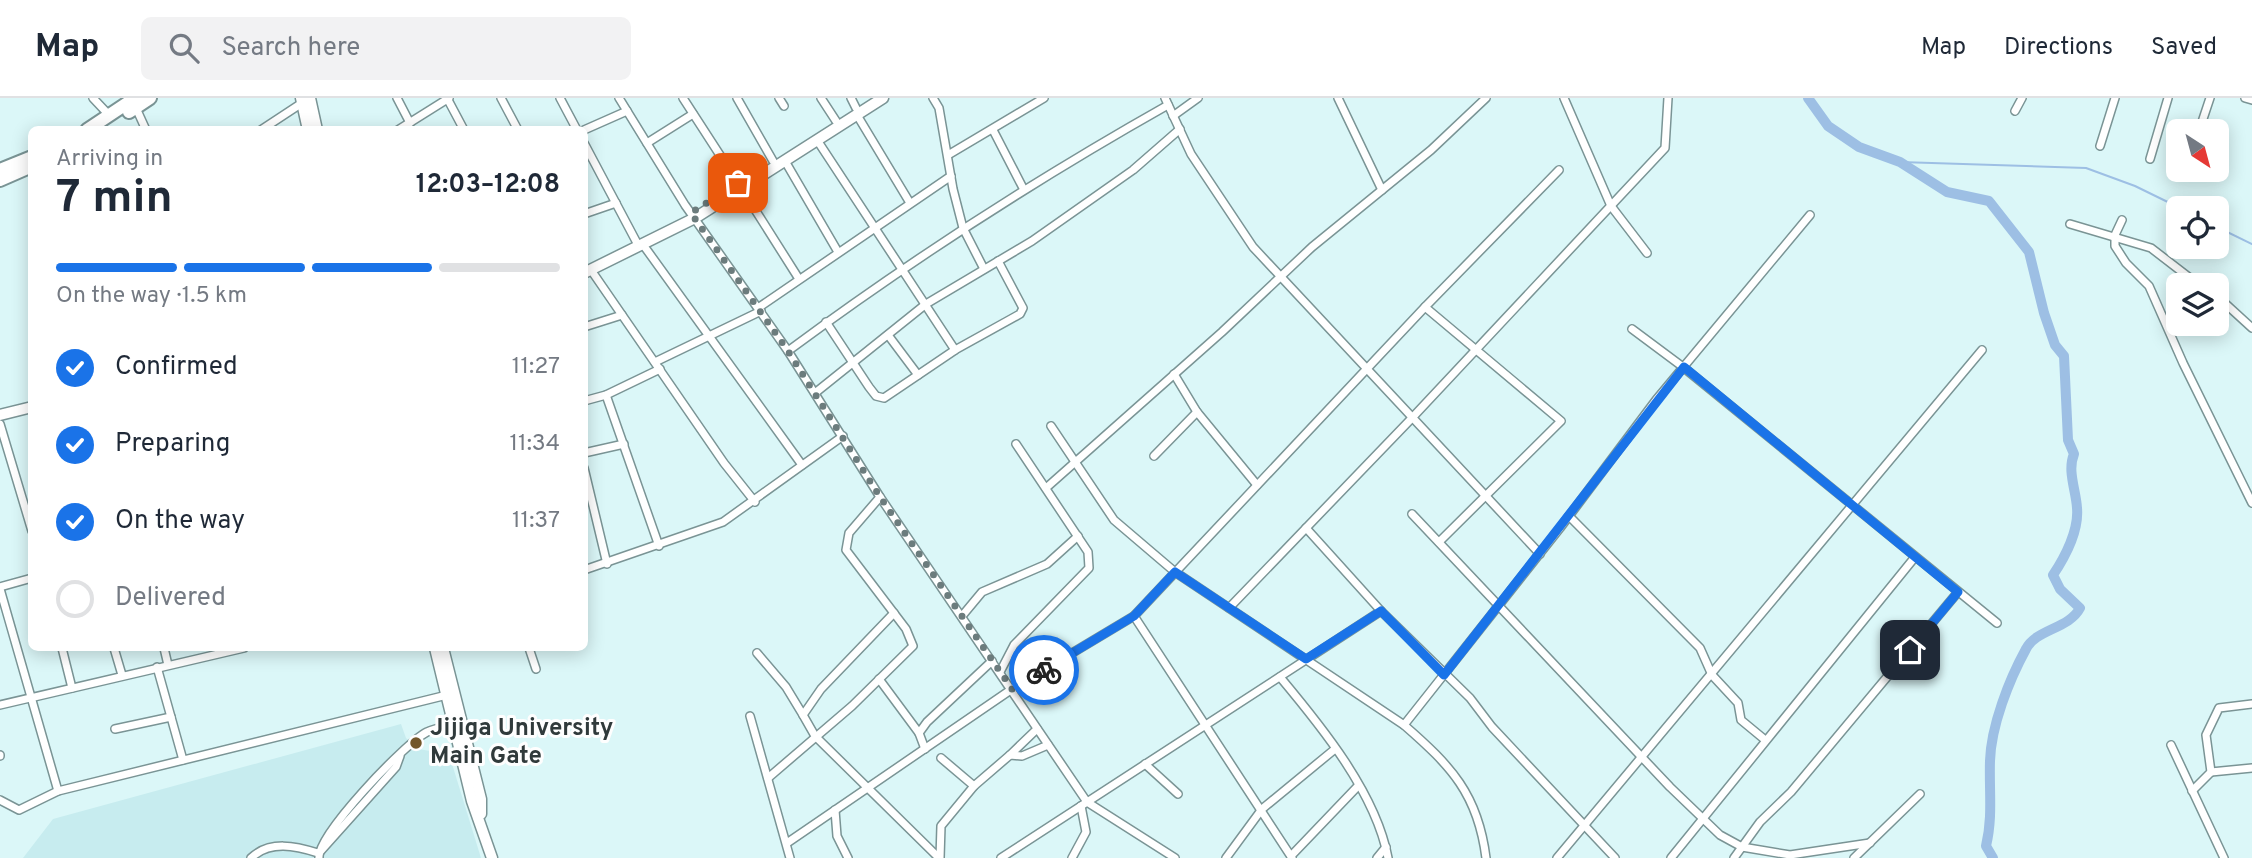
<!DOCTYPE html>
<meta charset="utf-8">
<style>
body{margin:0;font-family:Overpass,sans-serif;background:#f2f2f3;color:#1f2937;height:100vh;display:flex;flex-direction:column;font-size:26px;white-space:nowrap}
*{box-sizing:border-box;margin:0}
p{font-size:23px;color:#747a83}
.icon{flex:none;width:38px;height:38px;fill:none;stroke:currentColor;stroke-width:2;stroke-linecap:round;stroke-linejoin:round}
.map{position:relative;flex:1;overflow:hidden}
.details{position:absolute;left:28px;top:28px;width:560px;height:525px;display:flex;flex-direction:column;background:#fff;border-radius:10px;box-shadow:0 4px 18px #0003}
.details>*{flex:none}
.needle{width:46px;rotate:144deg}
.buttons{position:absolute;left:2166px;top:21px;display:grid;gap:14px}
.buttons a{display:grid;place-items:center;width:63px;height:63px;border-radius:10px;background:#fff;box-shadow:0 4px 18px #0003;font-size:35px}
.pin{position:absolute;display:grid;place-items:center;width:60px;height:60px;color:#fff;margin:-30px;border-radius:14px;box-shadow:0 4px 10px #0006}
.courier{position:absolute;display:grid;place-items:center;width:70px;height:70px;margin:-35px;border:5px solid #1a73e8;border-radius:50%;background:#fff;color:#222;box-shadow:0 2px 9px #0007}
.head em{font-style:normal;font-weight:700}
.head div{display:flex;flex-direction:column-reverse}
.head{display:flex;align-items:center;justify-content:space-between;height:119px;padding:0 28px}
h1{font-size:46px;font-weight:700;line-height:52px}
.bar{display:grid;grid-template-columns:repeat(4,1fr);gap:10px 7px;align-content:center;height:84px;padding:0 28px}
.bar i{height:9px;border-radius:5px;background:#e0e1e3}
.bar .current{background:#1a73e8}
.bar p{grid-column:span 4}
ol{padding:0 28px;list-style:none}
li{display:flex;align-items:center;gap:21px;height:77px}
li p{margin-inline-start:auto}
li .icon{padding:7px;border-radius:50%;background:#1a73e8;color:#fff;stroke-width:4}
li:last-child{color:#747a83}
li i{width:38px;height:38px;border:4px solid #e0e1e3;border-radius:50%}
header{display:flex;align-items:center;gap:42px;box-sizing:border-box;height:98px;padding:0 35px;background:#fff;border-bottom:2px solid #e0e1e3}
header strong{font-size:33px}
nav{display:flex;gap:38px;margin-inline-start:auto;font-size:24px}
.search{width:490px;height:63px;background:#f2f2f3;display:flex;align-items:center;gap:18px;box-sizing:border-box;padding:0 24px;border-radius:10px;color:#747a83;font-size:26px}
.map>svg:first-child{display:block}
.built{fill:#c7ecef}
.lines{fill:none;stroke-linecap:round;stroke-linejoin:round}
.stream{stroke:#9dbfe4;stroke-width:2}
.river{stroke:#9dbfe4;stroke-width:10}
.street-casing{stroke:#7a9495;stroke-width:10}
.secondary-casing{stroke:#7a9495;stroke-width:13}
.highway-casing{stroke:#7a9495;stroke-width:16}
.street{stroke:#fff;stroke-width:7}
.secondary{stroke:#fff;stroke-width:10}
.highway{stroke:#fff;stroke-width:12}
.done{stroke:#6c7c7d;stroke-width:7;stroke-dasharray:0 12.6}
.route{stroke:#1a73e8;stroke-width:9}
.poi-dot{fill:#73572a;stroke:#fefefe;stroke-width:2.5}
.labels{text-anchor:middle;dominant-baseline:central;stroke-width:6;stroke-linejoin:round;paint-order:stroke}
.poi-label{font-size:24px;font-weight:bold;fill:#303a3b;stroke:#fefefe;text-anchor:start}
</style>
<header>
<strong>Map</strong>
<div class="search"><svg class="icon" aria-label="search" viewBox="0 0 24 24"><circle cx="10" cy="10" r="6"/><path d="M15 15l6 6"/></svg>Search here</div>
<nav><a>Map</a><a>Directions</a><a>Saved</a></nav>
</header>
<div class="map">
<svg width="2252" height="760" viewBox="0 0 2252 760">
<rect width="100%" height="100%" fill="#dbf7f8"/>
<polygon class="built" points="401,626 406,640 418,651 449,656 481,760 23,760 53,721"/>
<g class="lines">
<g class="stream">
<polyline points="1900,64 2086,70 2135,88 2180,110"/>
<polyline points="2217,129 2252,146"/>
</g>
<path class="river" d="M1808 0 1828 28 1859 49 1900 64 1947 94 1989 103 2029 154 2044 215 2055 247 2064 258 2068 342 2074 356C2067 373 2076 392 2077 410 2079 432 2065 459 2053 477L2060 491 2080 510C2069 531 2036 531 2026 551 2009 582 1991 628 1990 663 1989 693 1993 719 1986 748L1993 760"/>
<defs>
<g id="street">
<polyline points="93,0 109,17"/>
<polyline points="397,0 410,25"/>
<polyline points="447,0 464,32"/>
<polyline points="501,0 518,32"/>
<polyline points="560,0 577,32"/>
<polyline points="619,0 685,107 788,253 880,399 1087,704 1175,760"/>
<polyline points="683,0 738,85"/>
<polyline points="737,0 773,63"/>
<polyline points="779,0 784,8"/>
<polyline points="821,0 836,23"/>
<polyline points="851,0 856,10"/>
<polyline points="933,0 939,10 953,91 963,130 984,171"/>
<polyline points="1165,0 1191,56 1253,149 1540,456"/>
<polyline points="1338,0 1382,92"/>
<polyline points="1564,0 1611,108 1647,155"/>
<polyline points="2245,0 2252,2"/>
<polyline points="136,10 146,32"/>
<polyline points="2015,13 2022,0"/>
<polyline points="857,17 910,105"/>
<polyline points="1173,18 1198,0"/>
<polyline points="261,32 302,5"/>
<polyline points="398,32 449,0"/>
<polyline points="584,32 627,13"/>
<polyline points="993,32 1023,90"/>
<polyline points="2199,33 2210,0"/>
<polyline points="817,42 955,252"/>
<polyline points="584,45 637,145"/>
<polyline points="647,45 693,16"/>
<polyline points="2100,48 2115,0"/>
<polyline points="948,57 1044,0"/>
<polyline points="2150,61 2168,0"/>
<polyline points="785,63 838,154"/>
<polyline points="2188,73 2188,72"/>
<polyline points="742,91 799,181"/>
<polyline points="584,116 616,105"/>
<polyline points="2122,122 2115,137 2115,148 2126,165 2149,188 2183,265 2252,405"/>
<polyline points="2070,126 2151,150 2199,187"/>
<polyline points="644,148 802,367"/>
<polyline points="591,172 724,365 755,404"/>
<polyline points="2217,198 2252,230"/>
<polyline points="1425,209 1561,323 1439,444"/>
<polyline points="758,210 951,78"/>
<polyline points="826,224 869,289 876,298 884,300 955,252 1020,216 1023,210 998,163"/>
<polyline points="584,229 622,217"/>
<polyline points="1632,231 1683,269 1997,525"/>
<polyline points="888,237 918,277"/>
<path d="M788 253C911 162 1035 82 1168 7"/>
<polyline points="655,264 761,213"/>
<polyline points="1174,276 1197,314 1257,387"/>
<polyline points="815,295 926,206 1032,143 1133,72 1180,31"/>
<polyline points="606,297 659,448"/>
<polyline points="584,303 606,297 660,271"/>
<polyline points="0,326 32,433"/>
<path d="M1051 328 1114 422 1175 474 1404 627C1451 668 1478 696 1486 760"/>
<polyline points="584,355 624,346"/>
<polyline points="1154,358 1197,314"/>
<polyline points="584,370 607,466"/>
<polyline points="1046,390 1222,234 1312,149 1431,52 1486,0"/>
<polyline points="1412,416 1670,689 1720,737 1742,749 1790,757 1870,745"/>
<polyline points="1569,418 1700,550 1712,577 1738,605 1741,622 1764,641"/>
<polyline points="1306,430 1381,513 1470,600 1492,629 1615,760"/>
<polyline points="584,472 723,424 843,338"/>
<polyline points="0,489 32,480"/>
<polyline points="0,491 58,693"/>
<polyline points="1229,510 1411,321 1665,50 1668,0"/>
<polyline points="894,515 821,591 803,617 815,638 939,760"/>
<polyline points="962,518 982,494 1047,466 1078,438"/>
<polyline points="1134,518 1292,760"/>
<polyline points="62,550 72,590"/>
<polyline points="114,550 122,577"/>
<polyline points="164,550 168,567"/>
<polyline points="529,550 536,571"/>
<polyline points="757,555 786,589 803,617"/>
<polyline points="157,569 183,662"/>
<polyline points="1000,574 1014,547 1089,470 1088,454 1016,346"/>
<path d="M1280 579C1321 628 1376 695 1388 760"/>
<polyline points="879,581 919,635"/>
<polyline points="0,607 244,550"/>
<polyline points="750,618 790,760"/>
<polyline points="1404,627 1560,430 1656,302 1810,117"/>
<polyline points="115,631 171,619"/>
<polyline points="2171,647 2224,760"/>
<polyline points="925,651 919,635 927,624 992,563"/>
<polyline points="0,657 0,658"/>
<polyline points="1010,657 1037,631"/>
<polyline points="941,660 974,688"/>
<polyline points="1145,666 1178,696"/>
<polyline points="2211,674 2252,670"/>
<polyline points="768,680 852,608 913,548 906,531 846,452 849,435 880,399"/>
<polyline points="2192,693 2211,674 2206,637 2219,610 2252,606"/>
<polyline points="0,702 19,712 58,693 447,597"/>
<polyline points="835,712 837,738 848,760"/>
<polyline points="787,745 1012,591 1134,518 1425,209 1559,72"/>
<polyline points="319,755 396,669 400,658"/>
<polyline points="1291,758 1358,688"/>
<path d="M251 760C270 742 296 748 318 755"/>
<path d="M319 760C317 737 405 645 427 634 436 630 448 628 458 625"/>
<polyline points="940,760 941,728 974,688 1010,657 1022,658 1048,647"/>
<polyline points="1001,760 1381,513"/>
<polyline points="1072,760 1086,734 1081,708"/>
<polyline points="1226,760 1262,711 1335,651"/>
<polyline points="1377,760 1386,749"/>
<polyline points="1557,760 1982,252"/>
<polyline points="1671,760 1915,459"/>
<polyline points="1734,760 1760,724 1791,694 1958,494"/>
<polyline points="1854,760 1920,696"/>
</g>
<g id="secondary">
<polyline points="301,0 308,32"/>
<polyline points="310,0 317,32"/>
<polyline points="584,175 695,120 883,0"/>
<polyline points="0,317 32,309"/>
<polyline points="435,550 472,703 492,760"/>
<polyline points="443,550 481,701 481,716"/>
</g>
<g id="highway">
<polyline points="129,14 150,0"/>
<polyline points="87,32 135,0"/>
<polyline points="0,72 32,59"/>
<polyline points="0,82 32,68"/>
</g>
</defs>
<use href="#street" class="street-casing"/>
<use href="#secondary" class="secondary-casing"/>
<use href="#highway" class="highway-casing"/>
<use href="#street" class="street"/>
<use href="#secondary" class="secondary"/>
<use href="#highway" class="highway"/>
</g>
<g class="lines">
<polyline class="done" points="738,85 691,115 788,253 880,399 1012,591 1044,572"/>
<polyline class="route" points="1044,572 1134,518 1175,474 1306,561 1381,513 1444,577 1684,269 1958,494 1910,552"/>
</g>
<circle class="poi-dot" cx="416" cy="645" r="7"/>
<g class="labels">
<g class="poi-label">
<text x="430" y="631">Jijiga University<tspan x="430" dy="28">Main Gate</tspan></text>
</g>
</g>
</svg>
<div class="buttons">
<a><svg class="needle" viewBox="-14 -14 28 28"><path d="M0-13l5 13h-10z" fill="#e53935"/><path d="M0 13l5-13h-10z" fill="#747a83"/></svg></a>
<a><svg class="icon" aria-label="locate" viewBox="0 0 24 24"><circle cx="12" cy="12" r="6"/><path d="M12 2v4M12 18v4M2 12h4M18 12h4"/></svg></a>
<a><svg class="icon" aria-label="layers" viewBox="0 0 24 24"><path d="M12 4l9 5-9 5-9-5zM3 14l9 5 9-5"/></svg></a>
</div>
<div class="pin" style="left:738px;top:85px;background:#ea580c"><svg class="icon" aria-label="bag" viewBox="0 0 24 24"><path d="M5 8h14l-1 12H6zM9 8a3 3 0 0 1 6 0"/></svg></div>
<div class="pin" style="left:1910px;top:552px;background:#1f2937"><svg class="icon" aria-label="home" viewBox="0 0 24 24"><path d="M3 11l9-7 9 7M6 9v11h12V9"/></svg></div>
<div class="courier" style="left:1044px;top:572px"><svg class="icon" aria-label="bike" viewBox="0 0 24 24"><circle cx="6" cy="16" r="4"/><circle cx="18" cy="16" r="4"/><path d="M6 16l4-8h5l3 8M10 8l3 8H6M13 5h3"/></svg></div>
<section class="details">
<div class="head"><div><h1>7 min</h1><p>Arriving in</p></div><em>12:03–12:08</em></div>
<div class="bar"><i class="current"></i><i class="current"></i><i class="current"></i><i></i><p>On the way · 1.5 km</p></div>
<ol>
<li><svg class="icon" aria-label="check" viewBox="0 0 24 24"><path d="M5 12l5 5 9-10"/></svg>Confirmed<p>11:27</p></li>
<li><svg class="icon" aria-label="check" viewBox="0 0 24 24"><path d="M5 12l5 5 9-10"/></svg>Preparing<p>11:34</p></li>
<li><svg class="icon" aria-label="check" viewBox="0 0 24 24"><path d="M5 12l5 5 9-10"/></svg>On the way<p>11:37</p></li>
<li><i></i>Delivered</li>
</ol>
</section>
</div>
